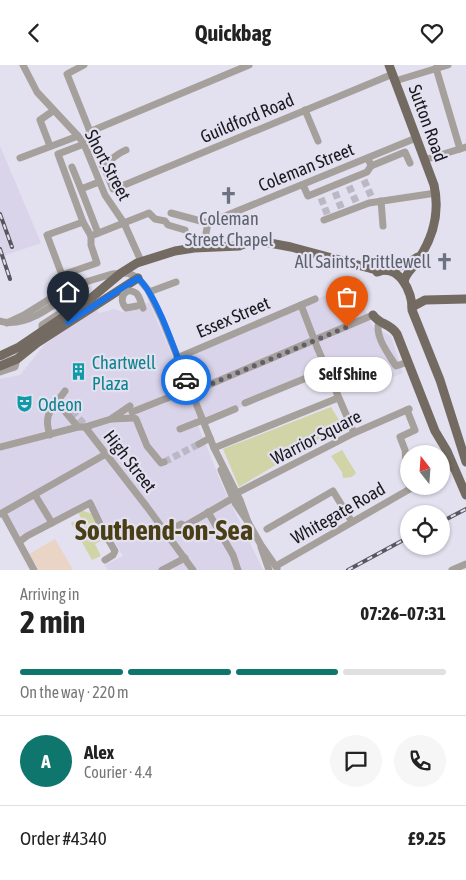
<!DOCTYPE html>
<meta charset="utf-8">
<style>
body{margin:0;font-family:"Asap Condensed",sans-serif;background:#f6f6f6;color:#222;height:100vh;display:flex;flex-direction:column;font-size:19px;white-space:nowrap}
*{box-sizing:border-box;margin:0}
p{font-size:16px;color:#767676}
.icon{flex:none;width:28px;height:28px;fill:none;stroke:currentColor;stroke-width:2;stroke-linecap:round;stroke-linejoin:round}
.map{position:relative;height:505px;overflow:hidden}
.side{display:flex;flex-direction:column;background:#fff;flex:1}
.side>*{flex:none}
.needle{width:32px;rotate:343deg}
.fabs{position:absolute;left:400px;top:380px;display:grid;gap:10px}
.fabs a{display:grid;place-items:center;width:50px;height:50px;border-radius:50%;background:#fff;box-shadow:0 1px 4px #0004;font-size:25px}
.pin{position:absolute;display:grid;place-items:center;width:42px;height:42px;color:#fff;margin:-51px -21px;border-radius:50% 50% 50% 0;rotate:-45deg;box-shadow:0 0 5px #0007}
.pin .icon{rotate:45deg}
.courier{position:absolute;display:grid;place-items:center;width:50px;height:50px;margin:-25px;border:4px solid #1a73e8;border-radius:50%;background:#fff;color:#222;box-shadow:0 1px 6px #0007}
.bubble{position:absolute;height:35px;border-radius:18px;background:#fff;box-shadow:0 1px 4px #0004;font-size:16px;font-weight:700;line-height:35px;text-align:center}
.head em{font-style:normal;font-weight:700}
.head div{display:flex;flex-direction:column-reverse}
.head{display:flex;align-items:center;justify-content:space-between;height:85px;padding:0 20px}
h1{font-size:32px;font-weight:700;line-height:38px}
.bar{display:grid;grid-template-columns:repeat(4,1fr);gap:8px 5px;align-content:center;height:60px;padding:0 20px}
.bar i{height:6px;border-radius:4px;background:#e0e0e0}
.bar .current{background:#0f766e}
.bar p{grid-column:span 4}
.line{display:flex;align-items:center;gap:12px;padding:0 20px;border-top:1px solid #e0e0e0}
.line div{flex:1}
.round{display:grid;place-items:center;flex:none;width:52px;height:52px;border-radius:26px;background:#f6f6f6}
header{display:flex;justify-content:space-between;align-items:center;height:65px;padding:0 20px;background:#fff;font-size:22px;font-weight:700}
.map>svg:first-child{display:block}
.built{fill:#dad4ea}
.education{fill:#e9d4c6}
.green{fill:#d1d4a7}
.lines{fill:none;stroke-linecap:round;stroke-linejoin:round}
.minor-tunnel{stroke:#bbb8c5;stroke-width:7;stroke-dasharray:7 3.5;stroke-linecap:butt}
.minor{stroke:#a6a09c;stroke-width:7}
.major{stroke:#736a61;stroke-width:9}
.rail-casing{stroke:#58575f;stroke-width:4}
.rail{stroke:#e3e0ef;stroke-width:2;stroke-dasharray:5.5;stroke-linecap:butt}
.minor-bridge{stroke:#a6a09c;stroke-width:7}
.done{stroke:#605e66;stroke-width:5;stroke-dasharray:0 9}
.route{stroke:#1a73e8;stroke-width:6}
.labels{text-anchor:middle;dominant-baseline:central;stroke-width:4.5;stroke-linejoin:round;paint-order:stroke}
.street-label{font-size:18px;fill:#19181d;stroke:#e3e0ef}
.worship-label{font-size:18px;fill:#5b616d;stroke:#e3e0ef}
.culture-label{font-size:18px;fill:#0d838f;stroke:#e3e0ef;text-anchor:start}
.town-label{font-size:28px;font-weight:bold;fill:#493e15;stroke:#e3e0ef}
</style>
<header><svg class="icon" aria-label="back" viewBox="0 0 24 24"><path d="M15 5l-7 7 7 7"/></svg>Quickbag<svg class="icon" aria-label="heart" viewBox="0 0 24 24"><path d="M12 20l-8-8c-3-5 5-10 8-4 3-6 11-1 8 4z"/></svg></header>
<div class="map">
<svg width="466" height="505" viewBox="0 0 466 505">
<rect width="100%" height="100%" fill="#e3e0ef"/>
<g class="built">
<polygon points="0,81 41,178 0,192"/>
<polygon points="333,227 353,228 359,232 373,262 391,271 403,308 369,321 357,294 198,360 222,420 263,505 108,505 105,500 123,491 92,436 24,477 3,444 0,445 0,314 20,310 45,279 97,244 99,248 114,244 123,247 149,237 174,295"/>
</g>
<polygon class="education" points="55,474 73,505 39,505 29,489"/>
<g class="green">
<polygon points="331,342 342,360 239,422 223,384"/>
<polygon points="342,385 356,408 352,412 343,413 342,407 331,391"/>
<polygon points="81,445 92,449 106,473 95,479 101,491 92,495 71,458 81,453 78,447"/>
</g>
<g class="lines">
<g class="minor-tunnel">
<polyline points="364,115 372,133"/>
<polyline points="349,121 357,139"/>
<polyline points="335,127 342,145"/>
<polyline points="321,133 328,151"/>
<polyline points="78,339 71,345 87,362 92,360"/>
<polyline points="164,397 199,379"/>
</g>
<g class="minor">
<polyline points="23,0 37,27 78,71 84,79 105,130 124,158 141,196"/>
<polyline points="84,0 67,9 113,124 117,123 393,9"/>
<polyline points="436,3 460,84"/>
<polyline points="395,16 448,0"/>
<polyline points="305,45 318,76"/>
<polyline points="89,67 249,0"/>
<polyline points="84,79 58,89 83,157 91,171"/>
<polyline points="50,81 40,55 53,46"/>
<polyline points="20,93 78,71"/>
<polyline points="424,95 466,82"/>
<path d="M102 100C111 96 116 89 126 85"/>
<polyline points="371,101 405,87 410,98"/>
<polyline points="72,102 81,124 99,117"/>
<polyline points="303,120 308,131 367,107 371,101 368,93"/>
<polyline points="81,124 98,168"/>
<polyline points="381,136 383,161"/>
<polyline points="171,148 208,158 206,168"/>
<polyline points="324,155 369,138 436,128"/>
<polyline points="83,157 47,170 62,210 97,198 91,180 91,171 149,148 155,154 165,156 168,160 185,165"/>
<polyline points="208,158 416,73"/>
<polyline points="149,227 176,217"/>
<polyline points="301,240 317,282 354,368"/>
<path d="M0 256C28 264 59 236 81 220"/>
<path d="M379 256C374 271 388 288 396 301L408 297"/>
<polyline points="7,258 24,250 69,222 112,209 128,208 138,213 148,225 162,254 214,383 240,435 248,457"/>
<polyline points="42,267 42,260 77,237 83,219"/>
<polyline points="177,293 315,234"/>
<polyline points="0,307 15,302 17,294"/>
<polyline points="192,327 373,250"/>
<polyline points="57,337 78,362 85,362 147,442 193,505"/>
<polyline points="245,338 326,305"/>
<polyline points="407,345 415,365 400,372 405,385 406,397 408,401 404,403 409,412"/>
<polyline points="132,347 190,324"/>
<polyline points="112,354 134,353"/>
<polyline points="136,354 147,381 161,398 164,397"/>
<polyline points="204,357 235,344"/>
<polyline points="85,362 111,354 130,341"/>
<polyline points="180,364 203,355"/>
<path d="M50 370C42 348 54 342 65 326"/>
<polyline points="199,379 210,373"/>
<polyline points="0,382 78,362"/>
<polyline points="214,383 338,333"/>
<polyline points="221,405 235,438 248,457 261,480 277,503"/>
<polyline points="441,407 453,401"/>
<polyline points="237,428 354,368 409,344"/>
<polyline points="35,430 52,458"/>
<polyline points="208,447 233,490 238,505"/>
<polyline points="3,448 34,505"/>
<polyline points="0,449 106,389"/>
<polyline points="267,464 333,426 352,457"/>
<polyline points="173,468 176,462 181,459 185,461 233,433"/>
<polyline points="19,477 27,471 90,438 105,469 115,486 113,490 105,495"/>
<polyline points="261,482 269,505"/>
<polyline points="276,501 415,421"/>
<polyline points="162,505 185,493"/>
<polyline points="452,505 466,499"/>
</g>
<g class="major">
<path d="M389 0 434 120C440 147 433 174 416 198 412 204 405 209 404 217"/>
<polyline points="386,205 406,199 418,192"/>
<path d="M377 207C398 198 413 226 412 245L440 315 466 397"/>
<polyline points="412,242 425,235 466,234"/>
<path d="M373 250C380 260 390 258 397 269L435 366 447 386 466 430"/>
<polyline points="0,291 19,282 90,234 121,208 137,198 175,186 194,183 239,181 251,176 259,176 291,182 380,206"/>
<polyline points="0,301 17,294 37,278 138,213"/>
</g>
<defs>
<g id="rail">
<polyline points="0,149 12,182"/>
<polyline points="0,184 10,214"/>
<polyline points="441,457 466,444"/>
<polyline points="348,505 409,472"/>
</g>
</defs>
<use href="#rail" class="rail-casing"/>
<use href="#rail" class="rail"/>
<path class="minor-bridge" d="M137 241 126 243C117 233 126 221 136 228 140 231 141 239 143 243"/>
</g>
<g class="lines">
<polyline class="done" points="186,315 192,327 347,262"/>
<path class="route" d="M68 257 138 213C157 230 176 289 186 315"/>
</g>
<defs>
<symbol id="church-bare" viewBox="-9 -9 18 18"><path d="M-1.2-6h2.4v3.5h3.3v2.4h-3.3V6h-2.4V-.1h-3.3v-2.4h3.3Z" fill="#6b7280" stroke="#e3e0ef" stroke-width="2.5" paint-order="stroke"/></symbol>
<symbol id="building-bare" viewBox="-9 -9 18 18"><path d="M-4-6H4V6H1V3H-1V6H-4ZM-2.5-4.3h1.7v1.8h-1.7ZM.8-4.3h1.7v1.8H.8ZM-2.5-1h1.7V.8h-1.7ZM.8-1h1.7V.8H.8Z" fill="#0f9aa8" stroke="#e3e0ef" stroke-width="2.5" paint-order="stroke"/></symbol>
<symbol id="theatre-bare" viewBox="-9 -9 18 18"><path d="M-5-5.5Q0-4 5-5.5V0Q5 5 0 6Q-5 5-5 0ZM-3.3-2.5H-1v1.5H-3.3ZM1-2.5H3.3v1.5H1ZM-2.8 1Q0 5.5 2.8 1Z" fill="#0f9aa8" stroke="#e3e0ef" stroke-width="2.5" paint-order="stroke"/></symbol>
</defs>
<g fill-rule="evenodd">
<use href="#church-bare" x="216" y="118" width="25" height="25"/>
<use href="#church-bare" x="432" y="184" width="25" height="25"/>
<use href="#building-bare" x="66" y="294" width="25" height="25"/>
<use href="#theatre-bare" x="12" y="326" width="25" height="25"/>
</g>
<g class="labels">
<g class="street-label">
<text transform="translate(247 53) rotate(-23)">Guildford Road</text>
<text transform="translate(428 58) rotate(70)">Sutton Road</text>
<text transform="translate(108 100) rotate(62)">Short Street</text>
<text transform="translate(306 102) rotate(-22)">Coleman Street</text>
<text transform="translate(233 252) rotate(-23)">Essex Street</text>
<text transform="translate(316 372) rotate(-27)">Warrior Square</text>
<text transform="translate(130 396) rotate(52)">High Street</text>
<text transform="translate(338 448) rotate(-30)">Whitegate Road</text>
</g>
<g class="worship-label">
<text x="229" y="153">Coleman<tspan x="229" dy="21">Street Chapel</tspan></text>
<text x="431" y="196" text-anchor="end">All Saints, Prittlewell</text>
</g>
<g class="culture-label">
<text x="92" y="297">Chartwell<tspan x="92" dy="21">Plaza</tspan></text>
<text x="38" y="339">Odeon</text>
</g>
<g class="town-label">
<text x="164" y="465">Southend-on-Sea</text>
</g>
</g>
</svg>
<div class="fabs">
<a><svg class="needle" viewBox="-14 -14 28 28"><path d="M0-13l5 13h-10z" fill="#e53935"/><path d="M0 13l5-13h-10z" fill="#767676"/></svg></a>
<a><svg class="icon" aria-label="locate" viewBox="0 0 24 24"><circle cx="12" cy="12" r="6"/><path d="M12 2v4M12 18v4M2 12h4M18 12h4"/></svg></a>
</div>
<div class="pin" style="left:347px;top:262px;background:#ea580c"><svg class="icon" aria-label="bag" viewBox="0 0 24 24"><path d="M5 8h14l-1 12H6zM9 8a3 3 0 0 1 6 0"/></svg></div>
<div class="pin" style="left:68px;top:257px;background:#1f2937"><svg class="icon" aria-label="home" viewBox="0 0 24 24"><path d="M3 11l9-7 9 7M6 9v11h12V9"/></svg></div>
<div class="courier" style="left:186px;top:315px"><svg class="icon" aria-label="car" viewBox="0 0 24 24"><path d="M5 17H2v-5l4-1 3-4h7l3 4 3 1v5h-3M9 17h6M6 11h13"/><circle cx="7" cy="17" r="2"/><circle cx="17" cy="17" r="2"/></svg></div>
<div class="bubble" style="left:304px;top:292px;width:88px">Self Shine</div>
</div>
<section class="side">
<div class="head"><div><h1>2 min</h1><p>Arriving in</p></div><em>07:26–07:31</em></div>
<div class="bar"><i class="current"></i><i class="current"></i><i class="current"></i><i></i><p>On the way · 220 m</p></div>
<div class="line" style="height:90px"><b class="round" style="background:#0f766e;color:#fff">A</b><div><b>Alex</b><p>Courier · 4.4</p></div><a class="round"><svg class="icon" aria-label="chat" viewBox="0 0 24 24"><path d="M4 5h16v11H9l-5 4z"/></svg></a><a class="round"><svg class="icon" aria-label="phone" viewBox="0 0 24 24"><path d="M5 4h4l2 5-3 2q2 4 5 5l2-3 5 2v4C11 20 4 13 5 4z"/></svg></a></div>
<div class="line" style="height:65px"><div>Order #4340</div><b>£9.25</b></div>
</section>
